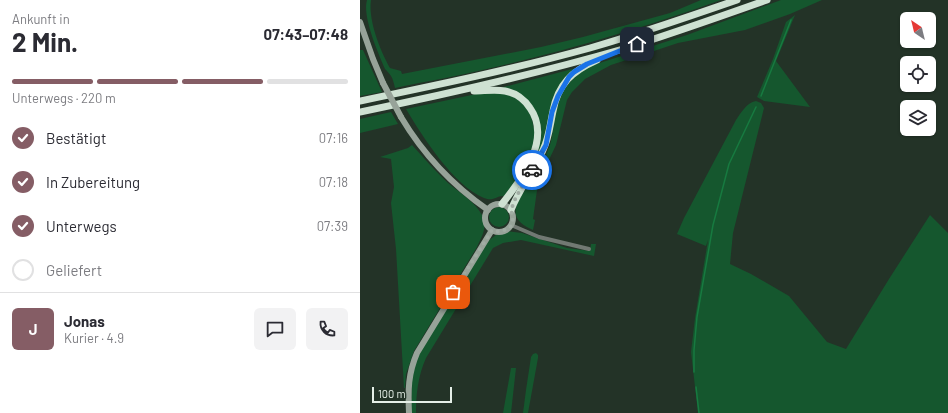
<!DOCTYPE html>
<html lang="de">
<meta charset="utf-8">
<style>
body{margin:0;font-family:Barlow,sans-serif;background:#f2f2f3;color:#2b2b33;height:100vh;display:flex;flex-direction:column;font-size:15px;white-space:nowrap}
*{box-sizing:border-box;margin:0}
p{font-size:13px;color:#7c7c81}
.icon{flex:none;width:22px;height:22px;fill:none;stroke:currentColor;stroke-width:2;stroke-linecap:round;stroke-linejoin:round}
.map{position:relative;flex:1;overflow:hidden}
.side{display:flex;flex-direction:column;background:#fff;width:360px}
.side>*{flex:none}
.needle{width:26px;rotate:325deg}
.controls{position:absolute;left:540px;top:12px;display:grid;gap:8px}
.controls a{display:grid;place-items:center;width:36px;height:36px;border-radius:6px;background:#fff;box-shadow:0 1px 3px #0004;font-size:20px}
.scale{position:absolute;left:12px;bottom:10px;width:80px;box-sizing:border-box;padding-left:4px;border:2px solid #e5efe7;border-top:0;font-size:11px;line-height:14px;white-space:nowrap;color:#e5efe7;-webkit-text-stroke:3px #233327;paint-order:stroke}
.pin{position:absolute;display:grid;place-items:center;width:34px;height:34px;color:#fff;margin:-17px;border-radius:8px;box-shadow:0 2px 6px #0006}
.courier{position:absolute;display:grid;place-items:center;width:40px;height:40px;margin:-20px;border:3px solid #1a73e8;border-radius:50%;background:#fff;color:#222;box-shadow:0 1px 5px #0007}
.summary em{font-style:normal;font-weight:700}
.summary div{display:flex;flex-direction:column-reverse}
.summary{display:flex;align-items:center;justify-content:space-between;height:68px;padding:0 12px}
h1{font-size:26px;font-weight:700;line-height:30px}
.bar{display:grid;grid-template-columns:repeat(4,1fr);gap:6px 4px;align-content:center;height:48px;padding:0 12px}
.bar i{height:5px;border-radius:3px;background:#e1e1e2}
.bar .selected{background:#855d65}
.bar p{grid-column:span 4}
.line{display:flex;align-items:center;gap:10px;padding:0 12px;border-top:1px solid #e1e1e2}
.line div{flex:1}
.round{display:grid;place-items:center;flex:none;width:42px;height:42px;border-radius:6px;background:#f2f2f3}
ol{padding:0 12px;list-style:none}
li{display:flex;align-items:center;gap:12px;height:44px}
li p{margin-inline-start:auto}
li .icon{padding:4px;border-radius:50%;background:#855d65;color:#fff;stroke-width:4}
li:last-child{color:#7c7c81}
li i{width:22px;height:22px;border:2px solid #e1e1e2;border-radius:50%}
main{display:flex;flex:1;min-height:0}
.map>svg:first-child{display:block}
.green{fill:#15572e}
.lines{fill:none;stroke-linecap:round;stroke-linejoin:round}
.stream{stroke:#177a40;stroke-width:1.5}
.minor{stroke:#717973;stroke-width:4}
.secondary{stroke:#97a399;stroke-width:6}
.motorway{stroke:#cee1d2;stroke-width:7}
.secondary-bridge{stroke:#97a399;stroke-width:6}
.done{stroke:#a1ada4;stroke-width:4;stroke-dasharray:0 7.2}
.route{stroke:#1a73e8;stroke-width:5}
</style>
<main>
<section class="side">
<div class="summary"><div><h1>2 Min.</h1><p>Ankunft in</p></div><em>07:43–07:48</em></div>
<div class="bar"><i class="selected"></i><i class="selected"></i><i class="selected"></i><i></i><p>Unterwegs · 220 m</p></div>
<ol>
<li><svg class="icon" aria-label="check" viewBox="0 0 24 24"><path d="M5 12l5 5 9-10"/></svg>Bestätigt<p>07:16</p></li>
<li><svg class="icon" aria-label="check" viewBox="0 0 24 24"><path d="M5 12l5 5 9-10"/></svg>In Zubereitung<p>07:18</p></li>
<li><svg class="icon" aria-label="check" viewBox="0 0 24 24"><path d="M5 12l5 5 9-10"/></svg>Unterwegs<p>07:39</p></li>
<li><i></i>Geliefert</li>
</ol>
<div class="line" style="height:72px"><b class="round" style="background:#855d65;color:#fff">J</b><div><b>Jonas</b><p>Kurier · 4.9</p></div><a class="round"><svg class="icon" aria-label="chat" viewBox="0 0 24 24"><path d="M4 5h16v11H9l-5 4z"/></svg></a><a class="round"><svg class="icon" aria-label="phone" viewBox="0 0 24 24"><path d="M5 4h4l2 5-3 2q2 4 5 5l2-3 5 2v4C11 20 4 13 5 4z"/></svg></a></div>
</section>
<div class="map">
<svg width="588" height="413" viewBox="0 0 588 413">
<rect width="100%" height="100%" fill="#233327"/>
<g class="green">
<path d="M7 0H11C8 20 20 50 30 68L41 71 42 74 181 47 223 37 310 13 341 0H361C286 27 209 50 131 68 99 76 67 81 35 88 34 84 33 79 31 76 29 73 27 71 25 69 18 53 2 16 7 0Z"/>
<path d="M421 0H462L430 14 385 30 318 43 291 52 251 65 225 79 212 92 207 100 196 145 178 183 173 219 175 220 173 230C160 224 152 218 157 203 167 186 180 169 188 150 192 142 192 133 194 123 198 96 204 84 227 67L327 35Z"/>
<polygon points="435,15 416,61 450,107 404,101 397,97 413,59 426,22"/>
<polygon points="0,50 3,50 22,92 0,96"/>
<polygon points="216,68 203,81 185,141 169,171 179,144 181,136 180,124 174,110 140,88"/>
<path d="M121 93C127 93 134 93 140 93 156 94 171 108 173 124 174 129 176 135 175 139 171 159 157 180 144 196 137 195 134 202 124 198 94 186 62 136 46 109Z"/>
<path d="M396 101 401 103 404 108 373 233 370 264 391 274 429 296 467 342 486 349 529 279 570 215 588 233V413H338L331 352 335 318 348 240 346 246 317 234 324 218 376 120C381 113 386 103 396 101Z"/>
<polygon points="31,112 38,124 0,133 0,119"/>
<path d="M52 145C64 158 75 171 88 183 99 192 115 202 122 215 128 227 122 236 117 247L54 351 46 374 45 388H44L36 249 31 203 34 187 31 159 20 157 48 148Z"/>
<circle cx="139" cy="217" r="10"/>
<path d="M147 231 162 233 207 248 230 251 231 244H236L234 256 161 240 143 243 133 248 66 358C58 376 56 394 56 413H51L52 374 59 353 128 241 136 235Z"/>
<polygon points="176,353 178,355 178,358 168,413 163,413 166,390 171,357 173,354"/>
<polygon points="151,368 156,368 151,413 143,413"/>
</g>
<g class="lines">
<g class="stream">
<polyline points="401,96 431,20"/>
<polyline points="334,372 334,350 337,317 353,225 369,164 396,107"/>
<polyline points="336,387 339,413"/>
</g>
<polyline class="minor" points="151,225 179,237 229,249"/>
<g class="secondary">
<polyline points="0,22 13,59 23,83"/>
<path d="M41 117C63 154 92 185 128 210"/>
<circle cx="139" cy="218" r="14"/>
<path d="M49 413C48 390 48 374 57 353L132 230"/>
</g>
<g class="motorway">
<path d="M114 91C124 91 135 89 145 91 155 93 164 99 170 108 192 139 162 179 142 204"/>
<path d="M0 101C77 85 154 69 230 48 279 34 328 17 377 0"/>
<path d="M0 112C88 94 176 74 263 49 311 34 359 17 407 0"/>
<path d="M151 210C159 189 174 171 183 150 189 138 190 125 193 111 198 84 212 71 237 60"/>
</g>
<polyline class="secondary-bridge" points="23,83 41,117"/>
</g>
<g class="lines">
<polyline class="done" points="93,292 132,230 140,232 149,228 152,225 153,218 151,210 156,197 172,170"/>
<polyline class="route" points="172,170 186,145 192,112 198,96 209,77 214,72 227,64 277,44"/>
</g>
</svg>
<div class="controls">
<a><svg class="needle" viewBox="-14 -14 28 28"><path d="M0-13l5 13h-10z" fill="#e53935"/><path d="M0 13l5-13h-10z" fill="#7c7c81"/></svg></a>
<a><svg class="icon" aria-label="locate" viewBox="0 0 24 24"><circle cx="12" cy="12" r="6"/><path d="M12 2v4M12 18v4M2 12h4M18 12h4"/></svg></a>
<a><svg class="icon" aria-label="layers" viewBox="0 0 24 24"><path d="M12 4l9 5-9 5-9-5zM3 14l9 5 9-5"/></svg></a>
</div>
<div class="scale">100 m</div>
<div class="pin" style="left:93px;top:292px;background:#ea580c"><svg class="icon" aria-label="bag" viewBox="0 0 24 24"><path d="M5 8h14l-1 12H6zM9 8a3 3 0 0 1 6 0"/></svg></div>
<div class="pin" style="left:277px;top:44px;background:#1f2937"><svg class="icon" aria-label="home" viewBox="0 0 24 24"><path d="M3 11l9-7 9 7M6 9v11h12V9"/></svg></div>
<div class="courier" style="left:172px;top:170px"><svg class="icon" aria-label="car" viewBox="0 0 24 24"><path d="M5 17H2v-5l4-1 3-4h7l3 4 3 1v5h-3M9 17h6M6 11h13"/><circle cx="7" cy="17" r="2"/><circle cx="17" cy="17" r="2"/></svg></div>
</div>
</main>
